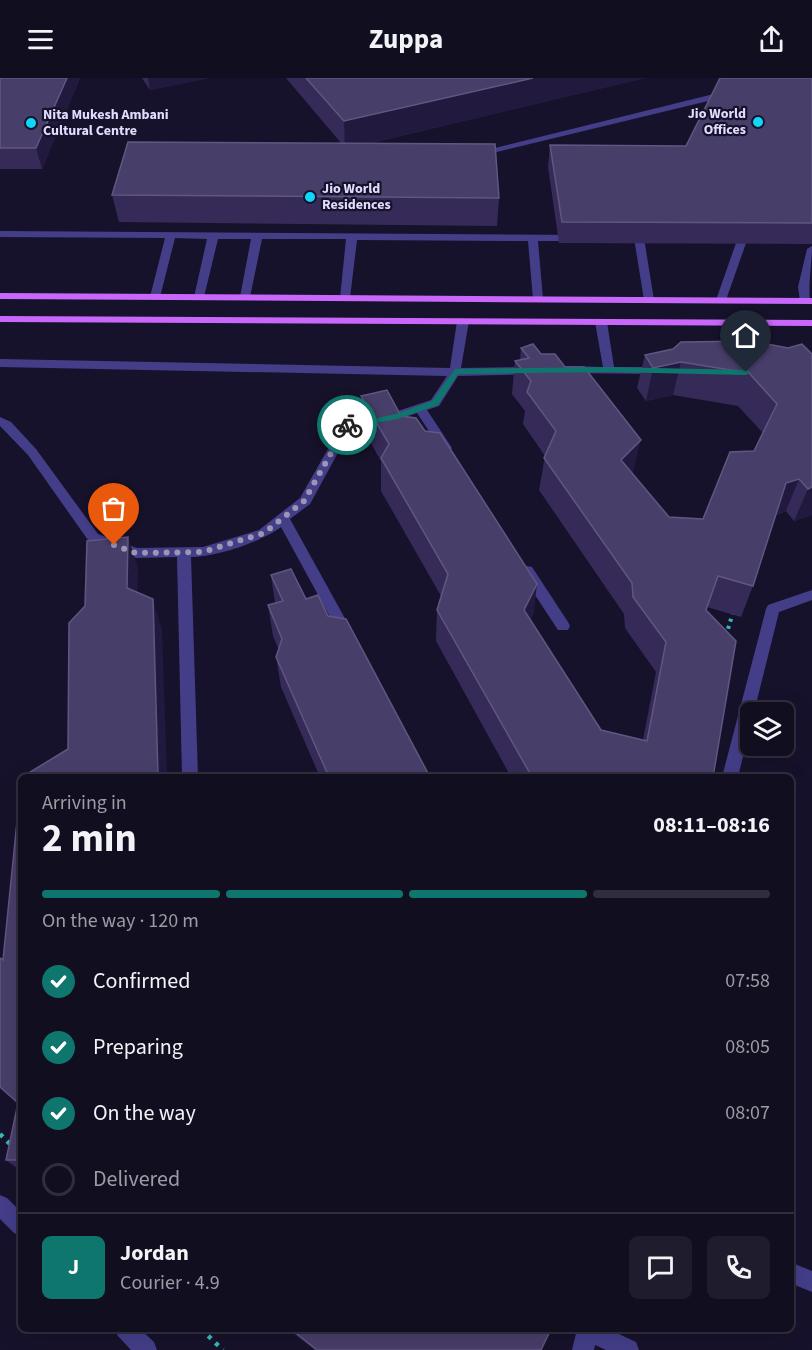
<!DOCTYPE html>
<meta charset="utf-8">
<style>
body{margin:0;font-family:"Source Sans 3",sans-serif;background:#1e1c2d;color:#f1f3f6;height:100vh;display:flex;flex-direction:column;font-size:22px;white-space:nowrap}
*{box-sizing:border-box;margin:0}
p{font-size:20px;color:#9c9ca5}
.icon{flex:none;width:33px;height:33px;fill:none;stroke:currentColor;stroke-width:2;stroke-linecap:round;stroke-linejoin:round}
.map{position:relative;flex:1;overflow:hidden}
.side{position:absolute;left:18px;top:696px;width:776px;height:558px;display:flex;flex-direction:column;background:#110e20;border-radius:9px;box-shadow:0 6px 24px #0002,0 0 0 2px #302e3e}
.side>*{flex:none}
.buttons{position:absolute;left:740px;top:624px;display:grid;gap:12px}
.buttons a{display:grid;place-items:center;width:54px;height:54px;border-radius:9px;background:#110e20;box-shadow:0 6px 24px #0002,0 0 0 2px #302e3e;font-size:30px}
.pin{position:absolute;display:grid;place-items:center;width:51px;height:51px;color:#fff;margin:-62px -26px;border-radius:50% 50% 50% 0;rotate:-45deg;box-shadow:0 0 6px #0007}
.pin .icon{rotate:45deg}
.courier{position:absolute;display:grid;place-items:center;width:60px;height:60px;margin:-30px;border:4px solid #0f766e;border-radius:50%;background:#fff;color:#222;box-shadow:0 2px 8px #0007}
.summary em{font-style:normal;font-weight:700}
.summary div{display:flex;flex-direction:column-reverse}
.summary{display:flex;align-items:center;justify-content:space-between;height:102px;padding:0 24px}
h1{font-size:39px;font-weight:700;line-height:45px}
.bar{display:grid;grid-template-columns:repeat(4,1fr);gap:9px 6px;align-content:center;height:72px;padding:0 24px}
.bar i{height:8px;border-radius:4px;background:#302e3e}
.bar .current{background:#0f766e}
.bar p{grid-column:span 4}
.line{display:flex;align-items:center;gap:15px;padding:0 24px;border-top:2px solid #302e3e}
.line div{flex:1}
.round{display:grid;place-items:center;flex:none;width:63px;height:63px;border-radius:9px;background:#1e1c2d}
ol{padding:0 24px;list-style:none}
li{display:flex;align-items:center;gap:18px;height:66px}
li p{margin-inline-start:auto}
li .icon{padding:6px;border-radius:50%;background:#0f766e;color:#fff;stroke-width:4}
li:last-child{color:#9c9ca5}
li i{width:33px;height:33px;border:3px solid #302e3e;border-radius:50%}
header{display:flex;justify-content:space-between;align-items:center;height:78px;padding:0 24px;background:#110e20;font-size:27px;font-weight:700}
.map>svg:first-child{display:block}
.lines{fill:none;stroke-linecap:round;stroke-linejoin:round}
.path-far1{stroke:#34bbb9;stroke-width:4;stroke-dasharray:3 4.5;stroke-linecap:butt}
.path{stroke:#34bbb9;stroke-width:4.5;stroke-dasharray:4 6;stroke-linecap:butt}
.minor{fill:#443e89;fill-rule:evenodd}
.major{fill:#ca67fb;fill-rule:evenodd}
.wall{fill:#362b58}
.shaded-wall{fill:#22193f}
.building{fill:#483e6a;stroke:#605781;stroke-width:1.5}
.route{fill:#0f766e}
.done{stroke:#9b96b4;stroke-width:6;stroke-dasharray:0 10.8}
.poi-dot{fill:#0ed7f9;stroke:#17122b;stroke-width:2}
.labels{text-anchor:middle;dominant-baseline:central;stroke-width:4.5;stroke-linejoin:round;paint-order:stroke}
.far-poi-label{font-size:14px;font-weight:bold;fill:#e2ddfe;stroke:#17122b;text-anchor:start}
</style>
<header><svg class="icon" aria-label="menu" viewBox="0 0 24 24"><path d="M4 6h16M4 12h16M4 18h16"/></svg>Zuppa<svg class="icon" aria-label="share" viewBox="0 0 24 24"><path d="M12 15V3M7 8l5-5 5 5M5 13v7h14v-7"/></svg></header>
<div class="map">
<svg width="812" height="1272" viewBox="0 0 812 1272">
<rect width="100%" height="100%" fill="#17122b"/>
<g class="lines">
<polyline class="path-far1" points="726,558 733,534"/>
<g class="path">
<polyline points="0,1056 12,1068"/>
<polyline points="201,1251 223,1272"/>
</g>
<g class="minor">
<polygon points="730,12 733,13 733,17 476,79 471,76"/>
<polygon points="747,145 752,148 726,222 721,225 717,224 716,222 742,148"/>
<polygon points="0,153 577,157 582,160 577,163 538,163 543,221 538,224 533,221 528,163 357,162 350,220 345,223 340,220 346,161 262,161 250,219 245,222 240,219 251,161 218,161 204,219 199,222 194,219 207,161 175,160 160,219 155,222 150,219 165,160 0,159"/>
<polygon points="639,157 644,160 654,222 649,225 644,222 634,160"/>
<path d="M812 168C812 186 808 205 810 223L805 226 800 223 798 209 807 171Z"/>
<path d="M463 240 469 243 461 290 534 289 538 290V296L458 298 439 328 427 332 452 370 450 373H442L417 335 397 342 352 349 310 426 290 441 353 555 351 559H341L281 449C261 464 216 479 191 479L198 699H182L177 479 136 480 88 462 28 377 0 348V339L11 344 36 371 98 456 137 470 203 469 259 452 300 420 344 343 395 334 431 322 447 298 0 289V281L450 290 457 243Z"/>
<polygon points="601,241 607,244 614,289 660,289 664,290 664,296 563,295 563,289 567,288 603,289 595,244"/>
<polygon points="527,488 532,489 568,544 570,548 568,552 558,552 522,497 520,493 522,489"/>
<polygon points="812,512 812,522 779,534 754,634 750,634 750,650 738,699 722,699 766,531 768,527"/>
<polygon points="0,1117 7,1120 21,1134 21,1158 14,1155 0,1141"/>
<polygon points="790,1184 812,1193 812,1214 790,1205"/>
<polygon points="114,1251 140,1251 154,1264 157,1272 131,1272 118,1258"/>
<polygon points="577,1251 608,1251 636,1264 639,1272 606,1272 595,1267 594,1272 572,1272"/>
</g>
<g class="major">
<polygon points="0,215 812,220 812,226 0,221"/>
<polygon points="0,238 812,242 812,248 0,244"/>
</g>
</g>
<g class="wall">
<polygon points="0,0 80,0 42,91 0,91"/>
<polygon points="142,0 209,0 150,12"/>
<polygon points="286,0 645,0 367,66 499,120 497,148 119,144 112,117 341,65"/>
<polygon points="812,0 812,166 559,165 548,89 550,67 686,68"/>
<polygon points="521,270 633,395 632,396 669,439 703,441 754,373 763,355 738,328 673,317 646,323 637,310 645,277 788,270 812,437 794,443 786,433 776,437 753,508 741,539 707,529 706,532 713,699 511,699 436,563 437,532 441,518 381,413 381,383 363,351 361,318 401,338 537,506 533,537 530,542 601,652 643,662 656,594 625,550 624,536 539,412 545,378 523,346 525,333 512,316 515,283 520,282"/>
<polygon points="271,497 306,521 328,538 430,699 320,699 281,609 276,579 279,572 273,558 268,527 275,525"/>
<polygon points="21,704 21,1093 6,1082 18,1026 3,882"/>
<polygon points="288,1251 551,1251 541,1272 315,1272"/>
</g>
<g class="shaded-wall">
<polygon points="67,0 80,0 42,91 36,70"/>
<polygon points="148,0 209,0 150,12"/>
<polygon points="533,0 645,0 345,71 344,43"/>
<polygon points="681,284 673,317 646,323 653,290"/>
<polygon points="641,362 633,395 614,415 621,382"/>
<polygon points="799,401 786,433 774,437 786,405"/>
<polygon points="812,409 812,437 794,443 808,411"/>
<polygon points="128,459 138,490 137,541 127,510"/>
<polygon points="537,506 533,537 520,563 524,532"/>
<polygon points="153,521 162,552 167,699 155,699"/>
</g>
<g class="building">
<polygon points="0,0 67,0 36,70 0,70"/>
<polygon points="306,0 533,0 344,43"/>
<polygon points="720,0 812,0 812,145 562,144 550,67 686,68"/>
<polygon points="128,64 495,66 499,120 112,117"/>
<polygon points="752,263 788,270 802,266 812,276 812,409 808,411 799,401 786,405 753,508 718,498 706,532 736,563 713,699 532,699 437,532 448,496 381,380 389,366 361,318 387,312 401,338 416,340 425,353 440,355 537,506 524,532 601,652 647,663 666,564 633,519 632,505 544,380 556,353 527,314 531,303 515,283 529,280 521,270 533,266 541,276 555,276 565,289 584,289 641,362 621,382 669,439 703,441 730,374 754,373 777,326 749,295 681,284 653,290 645,277 673,271 681,264"/>
<polygon points="128,459 127,510 153,521 158,697 155,699 22,699 68,671 69,545 85,528 87,463"/>
<polygon points="291,491 306,521 318,517 328,538 346,541 430,699 329,699 276,579 282,561 268,527 283,523 271,497"/>
<polygon points="21,704 21,1082 6,1082 18,1025 0,1009 0,880 3,882"/>
<polygon points="291,1251 551,1251 541,1272 317,1272"/>
</g>
<polygon class="route" points="609,289 746,292 750,294 746,297 609,294 458,296 438,327 397,341 347,350 343,347 396,336 432,323 455,291"/>
<g class="lines">
<polyline class="done" points="114,467 136,475 203,474 264,455 304,423 347,347"/>
</g>
<g class="poi-dot">
<circle cx="758" cy="44" r="6"/>
<circle cx="31" cy="45" r="6"/>
<circle cx="310" cy="119" r="6"/>
</g>
<g class="labels">
<g class="far-poi-label">
<text x="746" y="36" text-anchor="end">Jio World<tspan x="746" dy="16">Offices</tspan></text>
<text x="43" y="37">Nita Mukesh Ambani<tspan x="43" dy="16">Cultural Centre</tspan></text>
<text x="322" y="111">Jio World<tspan x="322" dy="16">Residences</tspan></text>
</g>
</g>
</svg>
<div class="buttons">
<a><svg class="icon" aria-label="layers" viewBox="0 0 24 24"><path d="M12 4l9 5-9 5-9-5zM3 14l9 5 9-5"/></svg></a>
</div>
<div class="pin" style="left:114px;top:467px;background:#ea580c"><svg class="icon" aria-label="bag" viewBox="0 0 24 24"><path d="M5 8h14l-1 12H6zM9 8a3 3 0 0 1 6 0"/></svg></div>
<div class="pin" style="left:746px;top:294px;background:#1f2937"><svg class="icon" aria-label="home" viewBox="0 0 24 24"><path d="M3 11l9-7 9 7M6 9v11h12V9"/></svg></div>
<div class="courier" style="left:347px;top:347px"><svg class="icon" aria-label="bike" viewBox="0 0 24 24"><circle cx="6" cy="16" r="4"/><circle cx="18" cy="16" r="4"/><path d="M6 16l4-8h5l3 8M10 8l3 8H6M13 5h3"/></svg></div>
<section class="side">
<div class="summary"><div><h1>2 min</h1><p>Arriving in</p></div><em>08:11–08:16</em></div>
<div class="bar"><i class="current"></i><i class="current"></i><i class="current"></i><i></i><p>On the way · 120 m</p></div>
<ol>
<li><svg class="icon" aria-label="check" viewBox="0 0 24 24"><path d="M5 12l5 5 9-10"/></svg>Confirmed<p>07:58</p></li>
<li><svg class="icon" aria-label="check" viewBox="0 0 24 24"><path d="M5 12l5 5 9-10"/></svg>Preparing<p>08:05</p></li>
<li><svg class="icon" aria-label="check" viewBox="0 0 24 24"><path d="M5 12l5 5 9-10"/></svg>On the way<p>08:07</p></li>
<li><i></i>Delivered</li>
</ol>
<div class="line" style="height:108px"><b class="round" style="background:#0f766e;color:#fff">J</b><div><b>Jordan</b><p>Courier · 4.9</p></div><a class="round"><svg class="icon" aria-label="chat" viewBox="0 0 24 24"><path d="M4 5h16v11H9l-5 4z"/></svg></a><a class="round"><svg class="icon" aria-label="phone" viewBox="0 0 24 24"><path d="M5 4h4l2 5-3 2q2 4 5 5l2-3 5 2v4C11 20 4 13 5 4z"/></svg></a></div>
</section>
</div>
